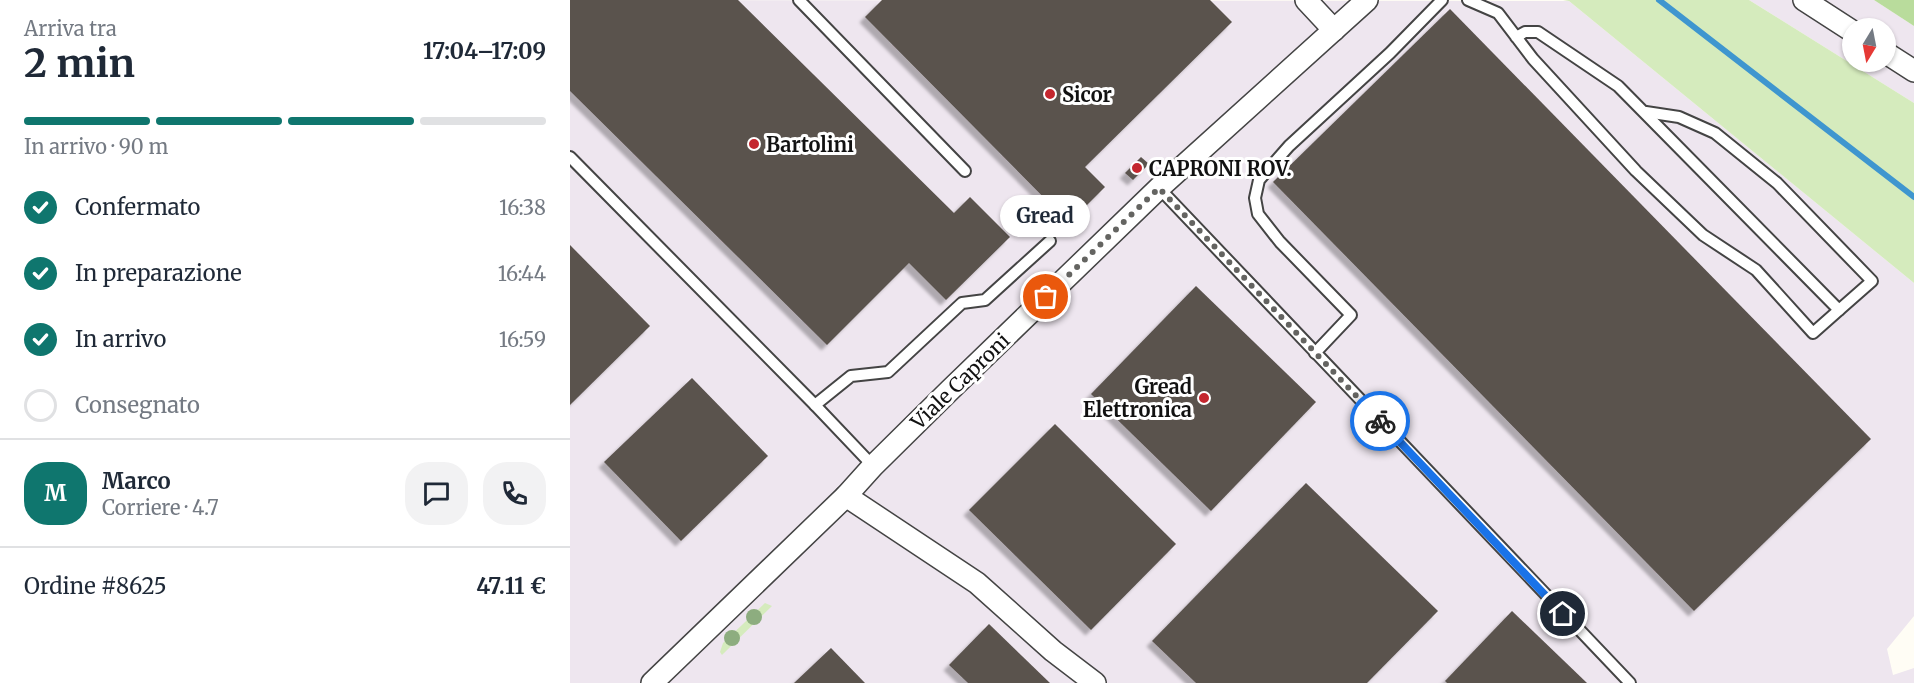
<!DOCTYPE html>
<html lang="it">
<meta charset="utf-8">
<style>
body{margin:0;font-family:Merriweather,serif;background:#f2f2f3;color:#1f2937;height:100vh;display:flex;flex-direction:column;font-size:22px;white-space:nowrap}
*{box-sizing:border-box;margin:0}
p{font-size:20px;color:#747a83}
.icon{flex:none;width:33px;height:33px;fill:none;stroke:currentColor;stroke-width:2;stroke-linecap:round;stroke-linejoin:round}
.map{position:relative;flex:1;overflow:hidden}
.panel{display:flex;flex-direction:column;background:#fff;width:570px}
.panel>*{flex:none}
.needle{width:39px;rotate:190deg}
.tools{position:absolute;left:1272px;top:18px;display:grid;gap:12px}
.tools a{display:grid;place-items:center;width:54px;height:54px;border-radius:50%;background:#fff;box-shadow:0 2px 4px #0004;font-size:30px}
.pin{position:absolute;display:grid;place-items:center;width:51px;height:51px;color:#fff;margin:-26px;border:3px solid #fff;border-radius:50%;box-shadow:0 2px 6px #0007}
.courier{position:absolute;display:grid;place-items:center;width:60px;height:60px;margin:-30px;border:4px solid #1a73e8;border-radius:50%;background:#fff;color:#222;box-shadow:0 2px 8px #0007}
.bubble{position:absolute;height:42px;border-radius:21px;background:#fff;box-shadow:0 2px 4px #0004;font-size:20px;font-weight:700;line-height:42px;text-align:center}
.head em{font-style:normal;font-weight:700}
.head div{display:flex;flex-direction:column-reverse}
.head{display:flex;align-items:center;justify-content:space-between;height:102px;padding:0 24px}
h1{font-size:39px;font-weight:700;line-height:45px}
.bar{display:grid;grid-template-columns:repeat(4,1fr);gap:9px 6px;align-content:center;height:72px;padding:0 24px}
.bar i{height:8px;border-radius:4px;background:#e0e1e3}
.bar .current{background:#0f766e}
.bar p{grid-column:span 4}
.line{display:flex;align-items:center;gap:15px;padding:0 24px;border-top:2px solid #e0e1e3}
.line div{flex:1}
.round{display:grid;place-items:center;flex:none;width:63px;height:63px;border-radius:24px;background:#f2f2f3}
ol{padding:0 24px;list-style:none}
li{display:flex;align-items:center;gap:18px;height:66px}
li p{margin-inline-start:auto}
li .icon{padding:6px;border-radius:50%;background:#0f766e;color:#fff;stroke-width:4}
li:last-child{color:#747a83}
li i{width:33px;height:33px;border:3px solid #e0e1e3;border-radius:50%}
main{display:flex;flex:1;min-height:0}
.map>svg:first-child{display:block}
.industrial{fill:#eee6ef;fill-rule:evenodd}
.green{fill:#d5ebbd}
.forest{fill:#b9dc9c}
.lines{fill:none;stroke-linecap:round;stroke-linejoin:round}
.stream{stroke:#3f96cf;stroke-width:6}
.building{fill:#5a524d;filter:url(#shadow)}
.service-casing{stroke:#444;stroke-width:14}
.minor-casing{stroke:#444;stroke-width:24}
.service{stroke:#fff;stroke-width:10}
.minor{stroke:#fff;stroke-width:21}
.tree{fill:#8dad7f}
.done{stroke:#646461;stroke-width:6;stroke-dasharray:0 10.8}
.route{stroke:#1a73e8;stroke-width:8}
.poi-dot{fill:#c4262e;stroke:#fff;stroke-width:2}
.labels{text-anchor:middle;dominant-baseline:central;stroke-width:6;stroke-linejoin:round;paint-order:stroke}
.poi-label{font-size:20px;font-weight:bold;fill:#111;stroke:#fff;text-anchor:start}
.street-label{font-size:20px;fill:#111;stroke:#fff}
</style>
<main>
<section class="panel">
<div class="head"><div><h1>2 min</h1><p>Arriva tra</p></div><em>17:04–17:09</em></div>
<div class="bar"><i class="current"></i><i class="current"></i><i class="current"></i><i></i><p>In arrivo · 90 m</p></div>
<ol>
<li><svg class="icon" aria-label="check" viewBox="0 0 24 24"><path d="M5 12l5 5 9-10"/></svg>Confermato<p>16:38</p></li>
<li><svg class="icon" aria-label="check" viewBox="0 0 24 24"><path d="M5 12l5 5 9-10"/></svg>In preparazione<p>16:44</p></li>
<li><svg class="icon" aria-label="check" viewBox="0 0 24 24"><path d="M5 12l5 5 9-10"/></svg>In arrivo<p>16:59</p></li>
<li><i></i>Consegnato</li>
</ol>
<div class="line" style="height:108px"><b class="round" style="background:#0f766e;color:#fff">M</b><div><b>Marco</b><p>Corriere · 4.7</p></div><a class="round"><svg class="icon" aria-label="chat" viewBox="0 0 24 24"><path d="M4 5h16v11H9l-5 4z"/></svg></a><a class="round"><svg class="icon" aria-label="phone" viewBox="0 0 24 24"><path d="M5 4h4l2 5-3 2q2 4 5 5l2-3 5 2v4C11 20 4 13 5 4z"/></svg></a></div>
<div class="line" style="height:78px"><div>Ordine #8625</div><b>47.11 €</b></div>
</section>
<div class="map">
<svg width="1344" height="683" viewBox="0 0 1344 683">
<defs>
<filter id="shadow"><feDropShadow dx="-5.5" dy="5.5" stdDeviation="1.5" flood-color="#0004"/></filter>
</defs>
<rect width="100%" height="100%" fill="#fffdf5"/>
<g class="industrial">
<polygon points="0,0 999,1 1344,283 1344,616 1317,649 1323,675 1344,668 1344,683 0,683"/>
<path d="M1179 0H1304L1344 26V103ZM1282 28H1316V62H1282Z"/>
</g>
<g class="green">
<polygon points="993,0 1179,0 1344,103 1344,283 999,1"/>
<polygon points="195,603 202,606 152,655 150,652 153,643"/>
</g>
<polygon class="forest" points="1304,0 1344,0 1344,26"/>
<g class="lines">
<polyline class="stream" points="1089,0 1344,197"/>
</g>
<g class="building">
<polygon points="0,0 168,0 384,213 400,197 440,237 376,300 339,263 257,345 0,91"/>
<polygon points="312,0 640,0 662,22 515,167 535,187 499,223 295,17"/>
<polygon points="880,9 1301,439 1124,611 703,182"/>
<polygon points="571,157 579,164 563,180 555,173"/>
<polygon points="0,245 80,326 0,405"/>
<polygon points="626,286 746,402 641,511 521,394"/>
<polygon points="122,378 198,456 111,541 34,462"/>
<polygon points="485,424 606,544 521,630 399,510"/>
<polygon points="736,483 868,611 797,683 626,683 582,641"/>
<polygon points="942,611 1017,683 877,683 875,681"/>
<polygon points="419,624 480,683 398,683 379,665"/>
<polygon points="261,648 295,683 224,683"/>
</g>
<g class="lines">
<defs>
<g id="service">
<polyline points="229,0 395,171"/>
<polyline points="898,0 928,13 963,59 1066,171 1133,235 1186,270 1243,333 1269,310 1048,86 968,32 955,32 946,37"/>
<polyline points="1076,112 1109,117 1145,133 1207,183 1302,281 1269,310"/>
<polyline points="0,157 245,405 303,466"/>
<polyline points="589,188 1060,683"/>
<polyline points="745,353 781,315 710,242 688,214 685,198 689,180 719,146 820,53 872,0"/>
<polyline points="245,405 281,376 318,372 392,303 415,300 480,241"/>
</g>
<g id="minor">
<polyline points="736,0 764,30"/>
<polyline points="1234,0 1282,31"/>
<polyline points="1316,53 1344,71"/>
<polyline points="276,496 407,583 483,651 525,683"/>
<polyline points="82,683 276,496 303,466 380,390 589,188 797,0"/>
</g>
</defs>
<use href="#service" class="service-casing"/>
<use href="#minor" class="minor-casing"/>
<use href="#service" class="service"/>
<use href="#minor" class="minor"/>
</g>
<g class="tree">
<circle cx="184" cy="617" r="8"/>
<circle cx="162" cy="638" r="8"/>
</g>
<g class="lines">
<polyline class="done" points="476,297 589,188 810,421"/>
<polyline class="route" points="810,421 993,614"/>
</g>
<g class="poi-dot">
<circle cx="480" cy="94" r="6"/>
<circle cx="184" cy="144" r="6"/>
<circle cx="567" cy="168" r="6"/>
<circle cx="634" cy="398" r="6"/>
</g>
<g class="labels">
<g class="poi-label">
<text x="492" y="94">Sicor</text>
<text x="196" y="144">Bartolini</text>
<text x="579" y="168">CAPRONI ROV.</text>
<text x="622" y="386" text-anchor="end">Gread<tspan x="622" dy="23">Elettronica</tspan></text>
</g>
<g class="street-label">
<text transform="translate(390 381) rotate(-44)">Viale Caproni</text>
</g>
</g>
</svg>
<div class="tools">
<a><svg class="needle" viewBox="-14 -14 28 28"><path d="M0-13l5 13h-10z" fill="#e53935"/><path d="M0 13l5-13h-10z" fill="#747a83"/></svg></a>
</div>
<div class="pin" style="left:476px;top:297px;background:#ea580c"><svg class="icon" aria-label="bag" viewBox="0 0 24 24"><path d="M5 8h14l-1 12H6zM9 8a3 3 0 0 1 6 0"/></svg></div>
<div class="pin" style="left:993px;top:614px;background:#1f2937"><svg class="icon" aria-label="home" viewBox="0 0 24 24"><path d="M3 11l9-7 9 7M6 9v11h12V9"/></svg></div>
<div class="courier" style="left:810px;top:421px"><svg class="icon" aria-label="bike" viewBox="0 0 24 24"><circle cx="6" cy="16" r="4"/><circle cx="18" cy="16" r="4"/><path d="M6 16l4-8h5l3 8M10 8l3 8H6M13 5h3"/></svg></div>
<div class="bubble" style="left:430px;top:195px;width:90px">Gread</div>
</div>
</main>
